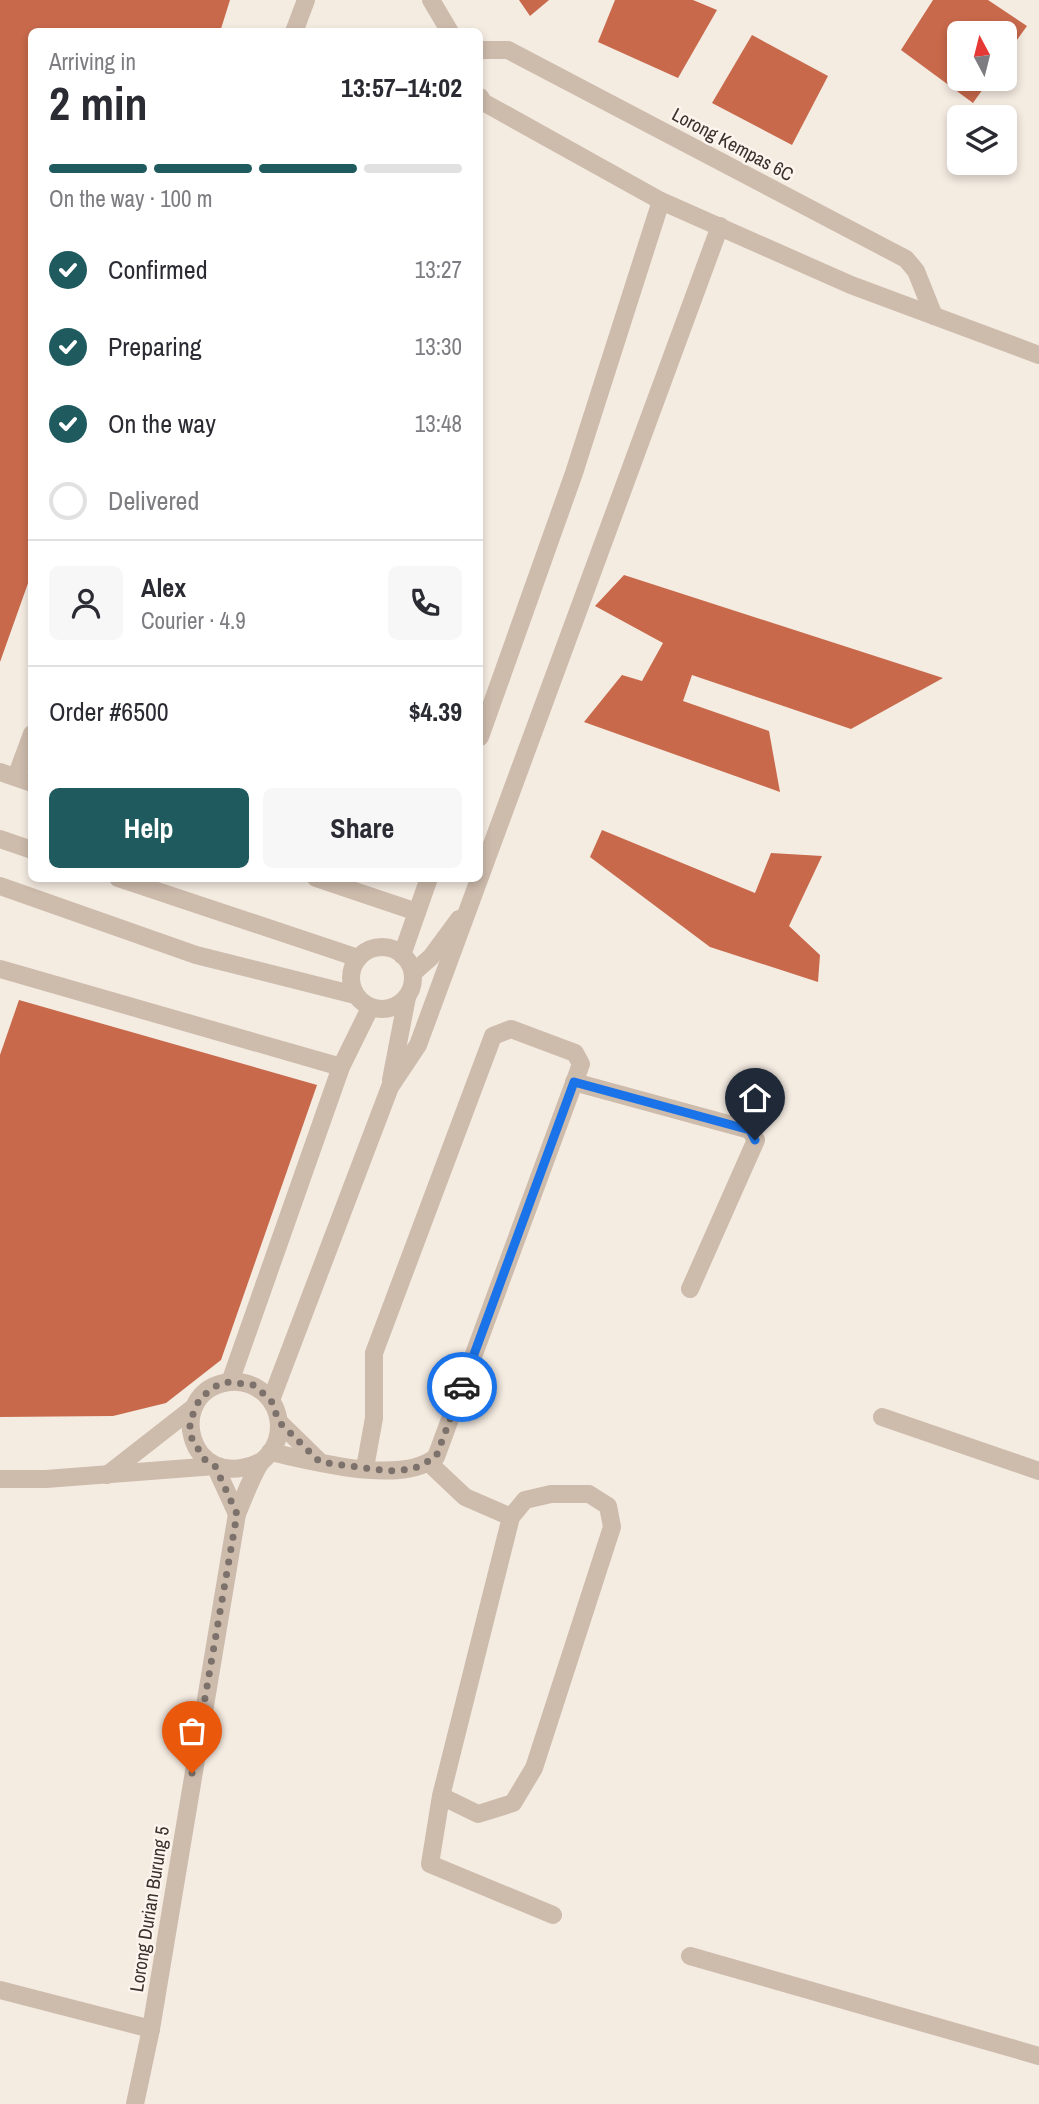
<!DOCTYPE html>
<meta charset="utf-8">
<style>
body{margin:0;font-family:"Archivo Narrow",sans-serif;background:#f7f7f7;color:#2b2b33;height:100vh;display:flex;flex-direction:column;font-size:26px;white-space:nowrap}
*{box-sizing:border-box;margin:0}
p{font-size:23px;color:#7c7c81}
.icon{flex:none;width:38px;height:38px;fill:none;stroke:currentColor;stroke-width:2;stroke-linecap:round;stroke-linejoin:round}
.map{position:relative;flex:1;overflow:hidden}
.drawer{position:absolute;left:28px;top:28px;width:455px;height:854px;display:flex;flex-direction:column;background:#fff;border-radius:10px;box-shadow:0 4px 10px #0003}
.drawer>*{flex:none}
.needle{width:46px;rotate:353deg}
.tools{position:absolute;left:947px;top:21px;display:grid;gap:14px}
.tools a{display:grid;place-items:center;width:70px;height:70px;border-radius:10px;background:#fff;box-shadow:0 4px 10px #0003;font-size:35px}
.pin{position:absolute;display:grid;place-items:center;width:60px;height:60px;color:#fff;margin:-72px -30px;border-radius:50% 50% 50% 0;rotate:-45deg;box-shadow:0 0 7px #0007}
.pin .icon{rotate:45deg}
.courier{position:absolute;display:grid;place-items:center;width:70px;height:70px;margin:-35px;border:5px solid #1a73e8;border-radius:50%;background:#fff;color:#222;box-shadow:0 2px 9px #0007}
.summary em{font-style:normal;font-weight:700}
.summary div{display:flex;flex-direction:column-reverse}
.summary{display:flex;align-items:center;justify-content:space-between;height:119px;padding:0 21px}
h1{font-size:46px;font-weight:700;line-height:52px}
.bar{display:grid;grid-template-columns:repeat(4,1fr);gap:10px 7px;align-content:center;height:84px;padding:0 21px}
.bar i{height:9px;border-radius:5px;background:#e1e1e2}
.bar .selected{background:#1f5a5e}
.bar p{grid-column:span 4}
.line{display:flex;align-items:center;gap:18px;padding:0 21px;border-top:2px solid #e1e1e2}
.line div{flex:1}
.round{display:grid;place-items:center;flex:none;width:74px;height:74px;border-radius:10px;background:#f7f7f7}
ol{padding:0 21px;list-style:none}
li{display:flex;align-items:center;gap:21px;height:77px}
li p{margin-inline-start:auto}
li .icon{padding:7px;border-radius:50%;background:#1f5a5e;color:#fff;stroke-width:4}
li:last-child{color:#7c7c81}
li i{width:38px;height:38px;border:4px solid #e1e1e2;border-radius:50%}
.button{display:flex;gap:14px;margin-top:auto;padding:14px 21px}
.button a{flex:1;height:80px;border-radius:10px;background:#1f5a5e;color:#fff;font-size:28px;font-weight:700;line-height:80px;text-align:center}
.button a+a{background:#f7f7f7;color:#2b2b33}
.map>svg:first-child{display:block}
.building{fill:#c8694b}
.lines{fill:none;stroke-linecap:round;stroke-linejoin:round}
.service{stroke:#cdbbac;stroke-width:18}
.minor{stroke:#cdbbac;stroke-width:18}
.done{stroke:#7c716b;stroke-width:7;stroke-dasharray:0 12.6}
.route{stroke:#1a73e8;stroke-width:9}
.labels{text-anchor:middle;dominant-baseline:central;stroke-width:5;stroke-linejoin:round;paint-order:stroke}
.street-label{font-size:19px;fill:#3b302b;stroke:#fbf5ee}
</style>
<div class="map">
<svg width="1039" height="2104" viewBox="0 0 1039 2104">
<rect width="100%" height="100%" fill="#f4ebe1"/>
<g class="building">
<polygon points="0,0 230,0 220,32 32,32 32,572 0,662"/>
<polygon points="519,0 549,0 530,16"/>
<polygon points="615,0 693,0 717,10 678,78 598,42"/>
<polygon points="933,0 988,0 1027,26 1004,58 1004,33 959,33 959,79 990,79 973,103 901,50"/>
<polygon points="752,35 828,76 792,145 712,103"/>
<polygon points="624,575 943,678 851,729 692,675 683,701 769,731 780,792 584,722 622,675 642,681 663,643 595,606"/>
<polygon points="602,830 755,893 771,853 822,856 789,926 820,955 818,982 710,947 590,857"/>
<polygon points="19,1000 317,1085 221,1360 166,1403 113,1416 0,1417 0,1055"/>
</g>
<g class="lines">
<g class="service">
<polyline points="294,32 306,0"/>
<polyline points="0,772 32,783"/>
<polyline points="16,777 32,734"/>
<polyline points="316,878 417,912"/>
<polyline points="574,1082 750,1130 756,1140 690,1289"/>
<polyline points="882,1417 1039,1471"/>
<polyline points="279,1422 320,1462"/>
<path d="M270 1452C313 1461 401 1486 436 1457L581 1064 575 1053 511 1029 493 1036 374 1353V1418L365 1468"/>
<polyline points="429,1463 465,1497 511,1517"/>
<polyline points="441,1796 478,1814 513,1803 534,1768 612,1527 608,1506 589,1494 551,1494 525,1500 511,1517 441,1796 430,1864 553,1915"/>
</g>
<g class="minor">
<polyline points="431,0 450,32"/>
<polyline points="480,50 508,50 906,259 916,271 934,316"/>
<polyline points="480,97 483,102 661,201 851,285 1039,355"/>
<polyline points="480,737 574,473 661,201"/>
<polyline points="0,839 32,850"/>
<polyline points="118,878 358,958"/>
<polyline points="0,886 196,955 355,995"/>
<circle cx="382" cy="978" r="31"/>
<polyline points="402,955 429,878"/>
<polyline points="0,969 341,1067"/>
<polyline points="413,973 431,957 459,919"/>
<polyline points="391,1080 407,997"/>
<polyline points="230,1382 341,1067 370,1008"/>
<polyline points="271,1400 390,1087 418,1045 720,226"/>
<polyline points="107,1475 194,1407"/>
<polyline points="0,1479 46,1479 215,1466 237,1514"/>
<polyline points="690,1956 1039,2056"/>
<polyline points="0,1990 151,2029"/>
<path d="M135 2104 151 2029 237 1514C244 1498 250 1480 259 1465 262 1460 267 1457 270 1453 284 1435 281 1409 265 1394 255 1385 243 1381 230 1382 164 1389 186 1496 260 1462"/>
</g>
</g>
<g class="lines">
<polyline class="done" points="192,1773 237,1514 215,1466 204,1459 190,1435 190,1421 200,1398 219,1384 230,1382 253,1385 271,1400 279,1422 320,1462 388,1471 413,1469 436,1457 462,1387"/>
<polyline class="route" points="462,1387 574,1082 750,1130 755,1140"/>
</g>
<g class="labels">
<g class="street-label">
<text transform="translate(733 144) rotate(28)">Lorong Kempas 6C</text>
<text transform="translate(149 1909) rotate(-81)">Lorong Durian Burung 5</text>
</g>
</g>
</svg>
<div class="tools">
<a><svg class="needle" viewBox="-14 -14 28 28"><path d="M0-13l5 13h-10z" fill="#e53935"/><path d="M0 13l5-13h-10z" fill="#7c7c81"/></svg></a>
<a><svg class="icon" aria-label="layers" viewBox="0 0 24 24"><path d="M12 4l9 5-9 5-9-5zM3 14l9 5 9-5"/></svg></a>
</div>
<div class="pin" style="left:192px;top:1773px;background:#ea580c"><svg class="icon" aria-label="bag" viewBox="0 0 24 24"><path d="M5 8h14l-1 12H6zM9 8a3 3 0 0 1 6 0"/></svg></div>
<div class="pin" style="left:755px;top:1140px;background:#1f2937"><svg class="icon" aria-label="home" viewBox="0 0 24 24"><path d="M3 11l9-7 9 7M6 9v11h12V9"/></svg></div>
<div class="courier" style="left:462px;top:1387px"><svg class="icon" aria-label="car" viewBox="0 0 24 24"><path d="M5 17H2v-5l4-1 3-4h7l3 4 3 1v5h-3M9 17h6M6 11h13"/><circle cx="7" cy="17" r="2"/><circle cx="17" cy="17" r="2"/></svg></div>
<section class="drawer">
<div class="summary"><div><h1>2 min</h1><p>Arriving in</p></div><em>13:57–14:02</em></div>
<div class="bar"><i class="selected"></i><i class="selected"></i><i class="selected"></i><i></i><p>On the way · 100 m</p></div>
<ol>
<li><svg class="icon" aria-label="check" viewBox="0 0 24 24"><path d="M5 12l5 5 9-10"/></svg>Confirmed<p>13:27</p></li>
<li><svg class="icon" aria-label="check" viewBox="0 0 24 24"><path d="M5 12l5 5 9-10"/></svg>Preparing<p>13:30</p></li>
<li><svg class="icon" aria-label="check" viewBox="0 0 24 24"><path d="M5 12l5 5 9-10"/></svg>On the way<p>13:48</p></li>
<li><i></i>Delivered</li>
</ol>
<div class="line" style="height:126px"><a class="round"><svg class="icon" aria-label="person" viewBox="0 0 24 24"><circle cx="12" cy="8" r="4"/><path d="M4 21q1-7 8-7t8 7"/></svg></a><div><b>Alex</b><p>Courier · 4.9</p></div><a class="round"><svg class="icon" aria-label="phone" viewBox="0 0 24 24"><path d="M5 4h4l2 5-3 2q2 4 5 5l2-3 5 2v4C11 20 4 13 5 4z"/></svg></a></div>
<div class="line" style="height:91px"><div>Order #6500</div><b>$4.39</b></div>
<div class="button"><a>Help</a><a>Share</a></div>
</section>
</div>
